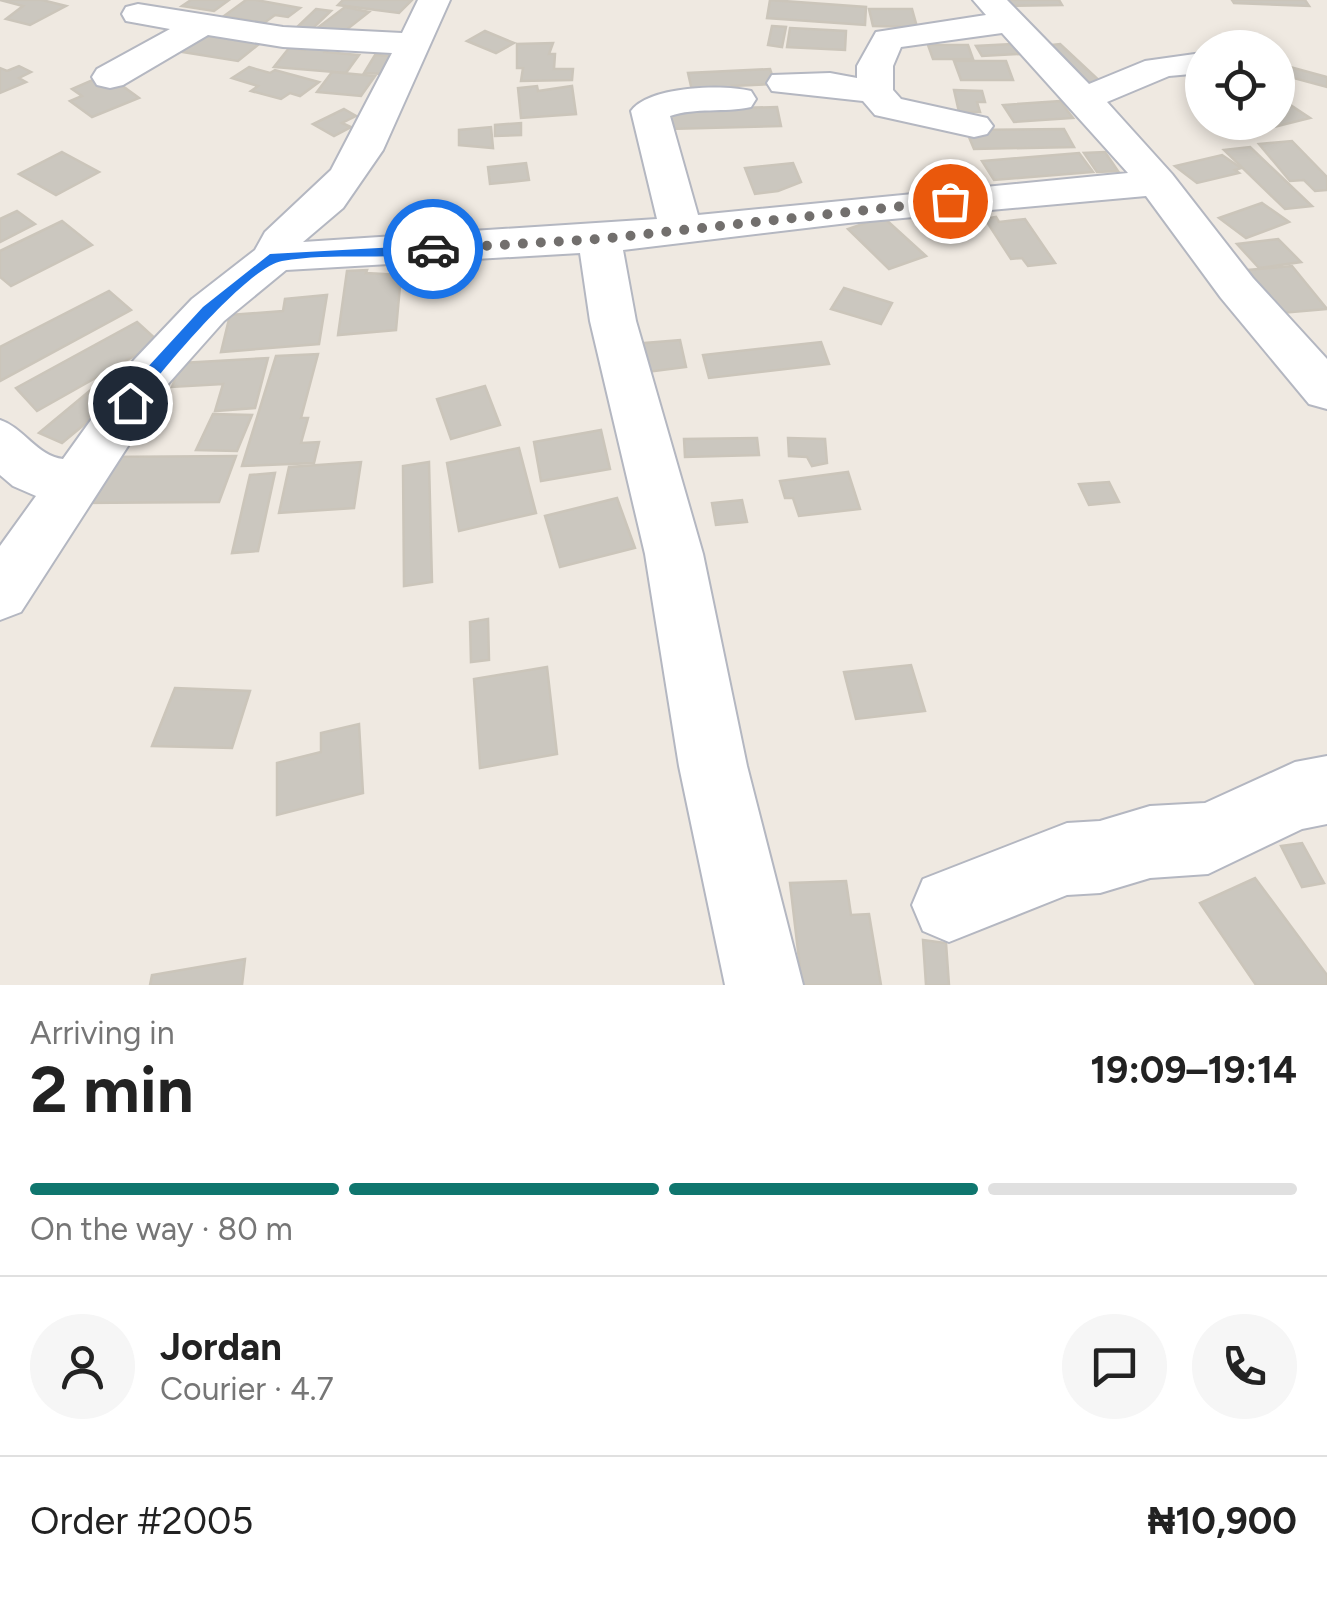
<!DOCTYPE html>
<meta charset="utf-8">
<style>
body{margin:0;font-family:Figtree,sans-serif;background:#f6f6f6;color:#222;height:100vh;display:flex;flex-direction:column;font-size:38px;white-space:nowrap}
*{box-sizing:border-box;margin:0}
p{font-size:32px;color:#767676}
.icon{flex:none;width:55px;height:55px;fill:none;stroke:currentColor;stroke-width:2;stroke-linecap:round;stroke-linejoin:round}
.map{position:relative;height:985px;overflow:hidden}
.drawer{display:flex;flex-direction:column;background:#fff;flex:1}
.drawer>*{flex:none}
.buttons{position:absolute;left:1185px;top:30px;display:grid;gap:20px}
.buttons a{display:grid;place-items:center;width:110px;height:110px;border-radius:50%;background:#fff;box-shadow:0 5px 15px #0003;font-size:50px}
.pin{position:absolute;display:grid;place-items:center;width:85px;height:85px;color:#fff;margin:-42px;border:5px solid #fff;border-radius:50%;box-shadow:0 2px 10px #0007}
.courier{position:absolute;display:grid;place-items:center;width:100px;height:100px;margin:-50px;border:8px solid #1a73e8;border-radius:50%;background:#fff;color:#222;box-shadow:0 2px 12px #0007}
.headline em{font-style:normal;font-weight:700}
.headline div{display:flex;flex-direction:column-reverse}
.headline{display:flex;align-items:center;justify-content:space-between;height:170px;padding:0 30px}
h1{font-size:65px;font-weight:700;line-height:75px}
.bar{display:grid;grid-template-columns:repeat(4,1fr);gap:15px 10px;align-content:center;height:120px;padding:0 30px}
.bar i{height:12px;border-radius:8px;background:#e0e0e0}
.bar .on{background:#0f766e}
.bar p{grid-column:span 4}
.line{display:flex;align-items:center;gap:25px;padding:0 30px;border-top:2px solid #e0e0e0}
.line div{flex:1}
.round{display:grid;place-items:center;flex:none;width:105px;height:105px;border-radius:52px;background:#f6f6f6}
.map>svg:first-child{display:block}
.building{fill:#cbc7bf;stroke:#cbc5ba;stroke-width:2.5}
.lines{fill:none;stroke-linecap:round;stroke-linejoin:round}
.minor-casing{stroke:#b4b7c1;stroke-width:4}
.minor{fill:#fff;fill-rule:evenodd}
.route{fill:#1a73e8}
.done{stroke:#726f6d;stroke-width:10;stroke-dasharray:0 18}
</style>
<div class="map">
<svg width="1327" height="985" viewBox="0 0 1327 985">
<rect width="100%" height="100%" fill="#efe9e1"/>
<g class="building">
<polygon points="0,0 42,0 66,6 30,25 6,19 23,6"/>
<polygon points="191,0 229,0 214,11 182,6"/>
<polygon points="246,0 256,0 300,8 288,17 275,15 264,23 224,16"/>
<polygon points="343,0 412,0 399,13 338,5"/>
<polygon points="770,0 866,7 865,25 767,18"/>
<polygon points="1004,0 1059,0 1062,5 1007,6"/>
<polygon points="1232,0 1305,0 1309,6 1234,3"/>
<polygon points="345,7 369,12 341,34 316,29"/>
<polygon points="316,9 331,11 310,31 295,29"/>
<polygon points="869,9 912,9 917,27 873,26"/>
<polygon points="772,26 786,27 782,47 768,45"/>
<polygon points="790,28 846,31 845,50 787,47"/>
<polygon points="485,31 514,43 496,53 467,41"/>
<polygon points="198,34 259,44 238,61 176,51"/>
<polygon points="553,43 549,54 555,54 554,69 573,69 572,80 521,81 523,68 517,68 517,44"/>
<polygon points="310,44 330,46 325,52 359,55 346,73 274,67 289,48 305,50"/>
<polygon points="1012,44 1019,54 982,56 976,46"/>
<polygon points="1060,44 1106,87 1087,90 1043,46"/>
<polygon points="928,45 968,45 973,59 933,59"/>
<polygon points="375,55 395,56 384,74 364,73"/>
<polygon points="954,61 1006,61 1013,80 961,80"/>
<polygon points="19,66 31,72 19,78 26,82 0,93 0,68 7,71"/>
<polygon points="249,67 270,73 275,70 319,82 300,96 290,93 281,99 251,91 258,86 232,78"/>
<polygon points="1290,67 1327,77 1327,87 1286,76"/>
<polygon points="770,69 775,84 732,86 734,93 693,95 688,73"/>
<polygon points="332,72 375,76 361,96 317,92"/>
<polygon points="95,79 117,82 139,98 92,117 70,101 82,96 72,89"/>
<polygon points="537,86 538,91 572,86 576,114 521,118 518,88"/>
<polygon points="954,90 982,91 985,102 977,102 980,112 959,112"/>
<polygon points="1280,98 1310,118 1242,135 1225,122 1278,122"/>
<polygon points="1060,101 1073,118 1014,122 1003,105"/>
<polygon points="777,107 781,126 669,129 667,110"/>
<polygon points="344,109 356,116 342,123 351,127 334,136 313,124"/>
<polygon points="521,123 521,135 495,136 495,125"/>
<polygon points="491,127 493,148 459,145 459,130"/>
<polygon points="1064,129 1074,147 974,149 966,130"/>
<polygon points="1292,141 1327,177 1327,190 1315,191 1304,180 1290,181 1259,144"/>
<polygon points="1250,147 1312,206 1285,209 1224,150"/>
<polygon points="62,152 99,172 56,195 19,174"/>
<polygon points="1105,152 1118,171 1097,172 1084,153"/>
<polygon points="1079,153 1093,172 994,180 982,161"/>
<polygon points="1222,155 1241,168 1235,170 1239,173 1197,183 1175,166"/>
<polygon points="526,163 529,180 490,184 488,167"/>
<polygon points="793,163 801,182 778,191 755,194 745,168"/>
<polygon points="971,168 980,181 936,185 928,173"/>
<polygon points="1262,203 1289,222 1246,238 1219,218"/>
<polygon points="17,211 35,224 0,242 0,219"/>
<polygon points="883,217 926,256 889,269 848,229"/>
<polygon points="996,217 999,222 1025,219 1055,263 1028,266 1022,258 1011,259 985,219"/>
<polygon points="62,221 92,245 11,286 0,277 0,251"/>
<polygon points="1278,239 1301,262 1259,268 1237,244"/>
<polygon points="1292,266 1327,309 1281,313 1247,270"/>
<polygon points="367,270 366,273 401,275 396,330 338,335 347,271"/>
<polygon points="844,288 892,303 881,324 831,309"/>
<polygon points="109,291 131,310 0,381 0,347"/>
<polygon points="327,295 319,344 221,352 230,315 283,311 285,299"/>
<polygon points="137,322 159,342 37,411 16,388"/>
<polygon points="680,340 686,367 638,373 633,344"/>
<polygon points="821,342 829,364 709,378 703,355"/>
<polygon points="318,354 301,418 308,418 301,443 319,442 314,463 242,466 276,356"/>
<polygon points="268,358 255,408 215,411 223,384 172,387 181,363"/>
<polygon points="110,374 133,384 62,443 39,433"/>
<polygon points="485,386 500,425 451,439 437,399"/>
<polygon points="213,414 252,415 237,451 196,450"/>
<polygon points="601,430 610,469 541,481 534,442"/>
<polygon points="757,438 759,455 685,457 684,439"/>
<polygon points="788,438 825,439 827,463 812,466 807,457 789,456"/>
<polygon points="519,448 536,513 459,531 447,463"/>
<polygon points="236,456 219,502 79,503 102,457"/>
<polygon points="361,462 354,508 279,513 289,467"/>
<polygon points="429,462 432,582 404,586 403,466"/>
<polygon points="848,472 860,509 799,516 793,498 785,498 780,481"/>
<polygon points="275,473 258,551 232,553 250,475"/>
<polygon points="1109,482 1119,502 1089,505 1079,484"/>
<polygon points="617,498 635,548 560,567 545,516"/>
<polygon points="742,500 747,522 716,525 712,503"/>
<polygon points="488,619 489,660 471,662 470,622"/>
<polygon points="911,665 925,711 856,719 844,672"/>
<polygon points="547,667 557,754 480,768 474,679"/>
<polygon points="175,688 250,691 232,748 152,746"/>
<polygon points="359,724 363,793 277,815 277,763 321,752 321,733"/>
<polygon points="1302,843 1324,883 1302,887 1281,846"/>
<polygon points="1255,878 1327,975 1327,985 1256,985 1200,903"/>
<polygon points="846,881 851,915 869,914 881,985 802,985 790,883"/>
<polygon points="923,940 946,943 949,985 926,985"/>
<polygon points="245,959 242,985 150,985 152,975"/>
</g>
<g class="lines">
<defs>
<g id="minor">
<path d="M418 0H450L383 150 343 208 303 242 657 219 631 111C649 86 724 84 751 91L756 99 751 107C724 113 696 107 670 116L698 215 1128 173 1002 33 901 47 893 66V90L901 99 987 118 993 126 987 134 974 137 875 115 863 101 772 91 767 83 772 75 830 73 857 78V66L876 32 986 15 973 0H1007L1089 84 1145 61 1202 53V73L1169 76 1107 102 1172 174 1253 278 1327 359V409L1309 404 1221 298 1146 196 848 223 623 250 636 321 703 554 747 766 803 985H725L679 766 645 554 590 321 580 253 286 270 224 321 168 384 21 612 0 620V546L36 496 13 486 0 475V420C24 428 37 456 63 459L134 360 192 299 255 250 265 232 331 170 392 53 283 47 208 35 123 85 110 88 97 85 92 77 97 69 170 29 126 21 122 14 126 7 138 4 283 27 402 33Z"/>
<polygon points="1327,756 1327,824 1302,829 1208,874 1150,878 1100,893 1067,895 949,942 923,931 912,905 923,879 1067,823 1100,821 1150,806 1205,803 1295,762"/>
</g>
</defs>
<use href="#minor" class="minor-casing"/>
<use href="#minor" class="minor"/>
</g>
<path class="route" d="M433 245 437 246V252C387 261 333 252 282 261 247 267 157 375 135 407H124L122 403 146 369 203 307 270 254Z"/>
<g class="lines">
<polyline class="done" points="433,249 600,239 950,201"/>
</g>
</svg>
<div class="buttons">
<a><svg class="icon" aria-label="locate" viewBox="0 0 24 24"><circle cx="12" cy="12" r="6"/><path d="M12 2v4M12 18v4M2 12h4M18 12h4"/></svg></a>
</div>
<div class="pin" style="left:950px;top:201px;background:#ea580c"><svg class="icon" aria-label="bag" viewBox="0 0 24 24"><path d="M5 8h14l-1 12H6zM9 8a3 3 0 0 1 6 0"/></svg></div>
<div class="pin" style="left:130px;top:403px;background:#1f2937"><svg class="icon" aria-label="home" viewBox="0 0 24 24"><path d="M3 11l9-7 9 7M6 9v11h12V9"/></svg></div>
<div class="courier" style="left:433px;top:249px"><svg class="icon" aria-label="car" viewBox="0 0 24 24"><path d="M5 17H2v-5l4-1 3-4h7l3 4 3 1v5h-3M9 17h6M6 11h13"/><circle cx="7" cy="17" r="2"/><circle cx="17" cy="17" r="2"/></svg></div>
</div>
<section class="drawer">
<div class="headline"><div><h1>2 min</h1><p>Arriving in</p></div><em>19:09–19:14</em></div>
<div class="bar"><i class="on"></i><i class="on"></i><i class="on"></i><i></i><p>On the way · 80 m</p></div>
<div class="line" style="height:180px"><a class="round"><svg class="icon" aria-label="person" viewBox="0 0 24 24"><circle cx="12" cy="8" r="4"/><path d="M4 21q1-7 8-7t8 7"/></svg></a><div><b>Jordan</b><p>Courier · 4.7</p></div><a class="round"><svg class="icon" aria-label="chat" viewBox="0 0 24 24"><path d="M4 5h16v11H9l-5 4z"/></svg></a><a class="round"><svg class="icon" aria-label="phone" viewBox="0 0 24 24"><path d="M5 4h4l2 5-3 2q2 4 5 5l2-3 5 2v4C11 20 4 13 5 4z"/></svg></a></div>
<div class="line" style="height:130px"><div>Order #2005</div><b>₦10,900</b></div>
</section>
